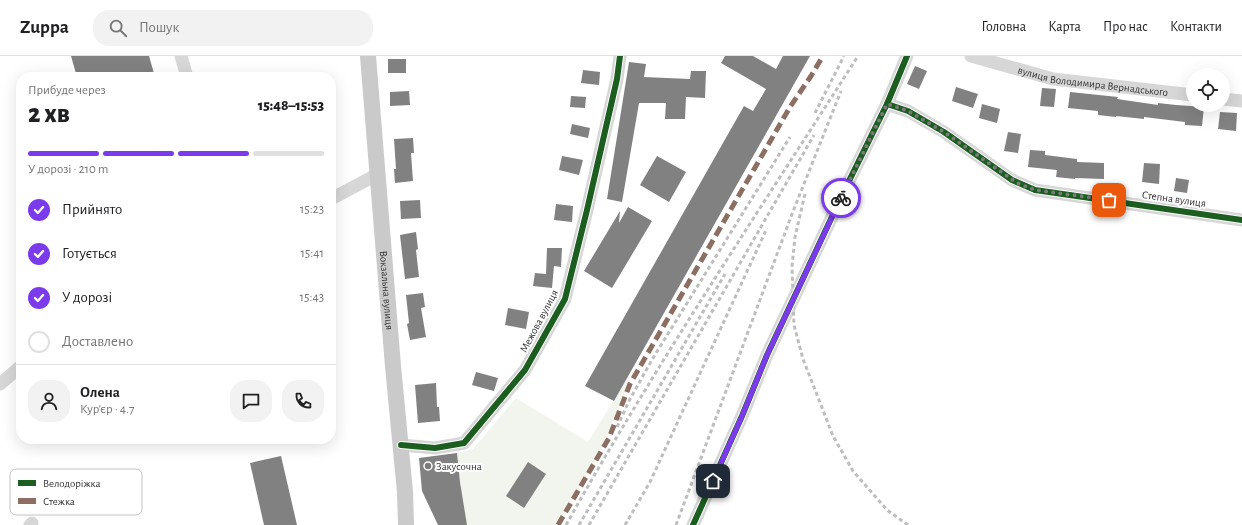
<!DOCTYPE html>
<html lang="uk">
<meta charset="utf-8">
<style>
body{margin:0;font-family:"Alegreya Sans",sans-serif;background:#f2f2f2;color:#202124;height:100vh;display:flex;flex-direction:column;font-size:15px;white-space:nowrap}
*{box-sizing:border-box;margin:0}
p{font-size:13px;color:#757577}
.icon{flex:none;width:22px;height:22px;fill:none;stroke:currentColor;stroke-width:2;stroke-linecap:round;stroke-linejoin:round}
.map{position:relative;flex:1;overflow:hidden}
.panel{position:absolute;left:16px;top:16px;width:320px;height:372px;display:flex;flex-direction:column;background:#fff;border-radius:16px;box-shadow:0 4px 16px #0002}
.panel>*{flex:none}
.controls{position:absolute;left:1186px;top:12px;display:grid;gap:8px}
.controls a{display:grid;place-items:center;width:44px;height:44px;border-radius:50%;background:#fff;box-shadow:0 4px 16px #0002;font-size:20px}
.pin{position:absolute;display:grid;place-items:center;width:34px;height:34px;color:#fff;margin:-17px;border-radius:8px;box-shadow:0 2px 6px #0006}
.courier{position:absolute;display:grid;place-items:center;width:40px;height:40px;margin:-20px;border:3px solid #7c3aed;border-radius:50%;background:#fff;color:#222;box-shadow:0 1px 5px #0007}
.headline em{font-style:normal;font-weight:800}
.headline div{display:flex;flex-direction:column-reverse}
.headline{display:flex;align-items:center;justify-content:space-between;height:68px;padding:0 12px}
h1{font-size:26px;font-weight:800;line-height:30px}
.bar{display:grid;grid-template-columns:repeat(4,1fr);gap:6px 4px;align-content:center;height:48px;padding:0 12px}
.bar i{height:5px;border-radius:3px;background:#e0e0e0}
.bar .active{background:#7c3aed}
.bar p{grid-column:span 4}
.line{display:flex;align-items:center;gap:10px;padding:0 12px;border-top:1px solid #e0e0e0}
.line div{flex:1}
.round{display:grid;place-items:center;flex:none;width:42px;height:42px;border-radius:16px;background:#f2f2f2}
ol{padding:0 12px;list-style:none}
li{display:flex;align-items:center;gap:12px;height:44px}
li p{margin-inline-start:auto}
li .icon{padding:4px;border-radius:50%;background:#7c3aed;color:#fff;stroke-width:4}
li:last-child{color:#757577}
li i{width:22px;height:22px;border:2px solid #e0e0e0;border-radius:50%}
header{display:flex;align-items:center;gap:24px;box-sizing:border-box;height:56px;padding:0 20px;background:#fff;border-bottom:1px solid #e0e0e0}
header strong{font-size:19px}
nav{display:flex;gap:22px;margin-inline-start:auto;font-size:14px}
.search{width:280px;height:36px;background:#f2f2f2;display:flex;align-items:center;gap:10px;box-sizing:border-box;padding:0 14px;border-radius:16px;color:#757577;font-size:15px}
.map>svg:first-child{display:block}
.green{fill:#f1f5ed}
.building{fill:#818181}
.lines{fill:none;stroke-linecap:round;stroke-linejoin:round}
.minor{stroke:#d7d7d7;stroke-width:13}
.major{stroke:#cacaca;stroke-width:16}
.rail{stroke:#bebebe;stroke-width:3;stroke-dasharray:4 3;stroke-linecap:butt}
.quiet{stroke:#8d6e63;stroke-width:5;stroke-dasharray:10 5;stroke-linecap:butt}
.cycleway-casing{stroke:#fff;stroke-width:8}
.cycleway{stroke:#1b5e20;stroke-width:6}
.done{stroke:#7a7a7a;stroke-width:4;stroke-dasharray:0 7.2}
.route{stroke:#7c3aed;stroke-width:5}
.poi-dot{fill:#7a7a7a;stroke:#fff;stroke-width:1.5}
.labels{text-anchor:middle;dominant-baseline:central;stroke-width:4;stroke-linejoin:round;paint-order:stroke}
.street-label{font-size:11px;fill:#333;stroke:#fff}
.poi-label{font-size:11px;fill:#333;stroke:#fff;text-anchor:start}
.key{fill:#fff;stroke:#c2c2c2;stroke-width:1}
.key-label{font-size:11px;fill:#333}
</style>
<header>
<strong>Zuppa</strong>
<div class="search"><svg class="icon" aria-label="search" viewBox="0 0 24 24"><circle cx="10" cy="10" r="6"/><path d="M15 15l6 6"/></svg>Пошук</div>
<nav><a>Головна</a><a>Карта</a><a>Про нас</a><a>Контакти</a></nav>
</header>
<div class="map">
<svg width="1242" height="469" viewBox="0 0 1242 469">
<rect width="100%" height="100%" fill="#fff"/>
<polygon class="green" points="627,323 630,328 597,403 557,469 467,469 461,432 457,397 473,393 516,342 588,386"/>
<g class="building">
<polygon points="71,0 149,0 155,21 126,21 125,17 110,21 77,21"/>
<polygon points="725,0 753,0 776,13 783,0 810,0 614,345 585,330 744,50 753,55 766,33 721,7"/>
<rect x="388" y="3" width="18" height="14"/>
<polygon points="629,6 646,8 644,21 690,23 691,15 706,15 705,42 686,41 685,63 665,63 666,47 639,47 622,146 607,143"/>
<polygon points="915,10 927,15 919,33 907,28"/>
<polygon points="583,14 600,16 599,29 581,27"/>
<polygon points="956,31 978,38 973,52 952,45"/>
<polygon points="1042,32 1056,33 1054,51 1040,50"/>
<polygon points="409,35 410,49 390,50 390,36"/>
<polygon points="1070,36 1118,41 1117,43 1158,49 1158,47 1176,49 1204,51 1202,70 1185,69 1185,66 1144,61 1144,63 1116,60 1116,61 1098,59 1098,55 1068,52"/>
<polygon points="571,40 586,41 585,52 570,51"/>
<polygon points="982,48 1000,53 997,67 979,62"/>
<polygon points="1220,56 1237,57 1236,75 1218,73"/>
<polygon points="572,68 590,72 588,82 570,78"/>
<polygon points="1008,76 1021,78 1018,97 1004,95"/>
<polygon points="413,82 414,97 411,97 413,125 395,127 394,113 396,113 394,83"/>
<polygon points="1030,94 1045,95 1045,99 1077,103 1077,106 1104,107 1104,123 1075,122 1075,123 1056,121 1057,114 1028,111"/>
<polygon points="562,100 583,104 579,119 559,114"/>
<polygon points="657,100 686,116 669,146 640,129"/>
<polygon points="1144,107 1160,108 1159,128 1142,126"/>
<polygon points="1176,122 1189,124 1187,137 1174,135"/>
<polygon points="420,144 421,162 401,163 400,145"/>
<polygon points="556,148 573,150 572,166 554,164"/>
<polygon points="628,151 652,165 612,232 584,215 620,155 619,167"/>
<polygon points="416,176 418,193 416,194 419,221 405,223 400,179"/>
<polygon points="547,192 562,192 561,211 554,210 552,232 533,230 535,217 546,218"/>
<polygon points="423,237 425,251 421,252 426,281 410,284 407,268 409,267 406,239"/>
<polygon points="508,252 529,256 526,273 505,269"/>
<polygon points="476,316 498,322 494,335 472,329"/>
<polygon points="436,327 437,351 439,351 440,365 418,367 415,329"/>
<polygon points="457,397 460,426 467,469 438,469 422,435 419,402"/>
<polygon points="281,400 297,469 264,469 250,407"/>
<polygon points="528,406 546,418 524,452 506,440"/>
</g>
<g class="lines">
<g class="minor">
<polyline points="181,0 187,21"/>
<path id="s1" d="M971 0 1053 23 1193 39"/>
<polyline points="1223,43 1242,45"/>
<polyline points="887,48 908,55 944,76 1012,124 1035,134 1242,164"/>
<polyline points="331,143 378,118"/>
<polyline points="0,328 21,310"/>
<polyline points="401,389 435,392 464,387 525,314 565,243 587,154 617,23 620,0"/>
<polyline points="30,469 32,467"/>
<polyline points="693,469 742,360 767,299 846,131 887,48 907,0"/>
</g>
<path class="major" id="s2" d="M368 0 393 310 405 436 406 469"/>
<g class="rail">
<polyline points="815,57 844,0"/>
<polyline points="805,138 795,181 792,210 794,269 803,303 833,380 853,415 887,454 908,469"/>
<polyline points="617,371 630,343 653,302 790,81"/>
<path d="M566 469C656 308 759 155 858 0"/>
<polyline points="579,469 725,218"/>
<polyline points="589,469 814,79"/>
<polyline points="625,469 650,426 767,172"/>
<polyline points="676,469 792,158 841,35"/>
</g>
<polyline class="quiet" points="558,469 609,382 630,328 790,51 811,20 823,0"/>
<defs>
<g id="cycleway">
<polyline points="887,48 908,55 944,76 1012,124 1035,134 1242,164"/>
<polyline points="401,389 435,392 464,387 525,314 565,243 587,154 617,23 620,0"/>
<polyline points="693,469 742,360 767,299 846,131 887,48 907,0"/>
</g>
</defs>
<use href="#cycleway" class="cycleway-casing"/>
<use href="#cycleway" class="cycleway"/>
</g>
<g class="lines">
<polyline class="done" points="841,142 887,48 908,55 944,76 1017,127 1035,134 1109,144"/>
<polyline class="route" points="713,425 742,360 767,299 841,142"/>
</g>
<circle class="poi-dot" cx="428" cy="410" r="4"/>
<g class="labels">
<g class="street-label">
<text stroke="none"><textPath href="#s1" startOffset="125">вулиця Володимира Вернадського</textPath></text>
<text transform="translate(1174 143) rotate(8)">Степна вулиця</text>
<text stroke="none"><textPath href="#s2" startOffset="235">Вокзальна вулиця</textPath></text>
<text transform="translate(539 265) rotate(-62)">Межова вулиця</text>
</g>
<g class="poi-label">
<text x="436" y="410">Закусочна</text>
</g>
</g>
<rect x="10" y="413" width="132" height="46" rx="6" class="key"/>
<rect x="18" y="424" width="18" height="6" fill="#1b5e20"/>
<rect x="18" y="442" width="18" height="6" fill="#8d6e63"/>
<g class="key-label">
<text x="43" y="431">Велодоріжка</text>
<text x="43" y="449">Стежка</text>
</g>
</svg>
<div class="controls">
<a><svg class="icon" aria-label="locate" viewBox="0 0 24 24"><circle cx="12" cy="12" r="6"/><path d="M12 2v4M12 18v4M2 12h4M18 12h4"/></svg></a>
</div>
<div class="pin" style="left:1109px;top:144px;background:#ea580c"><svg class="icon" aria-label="bag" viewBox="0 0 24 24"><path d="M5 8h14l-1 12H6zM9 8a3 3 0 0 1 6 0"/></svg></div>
<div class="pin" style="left:713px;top:425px;background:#1f2937"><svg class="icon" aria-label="home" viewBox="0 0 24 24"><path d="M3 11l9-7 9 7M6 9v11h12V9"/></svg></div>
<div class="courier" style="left:841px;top:142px"><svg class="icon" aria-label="bike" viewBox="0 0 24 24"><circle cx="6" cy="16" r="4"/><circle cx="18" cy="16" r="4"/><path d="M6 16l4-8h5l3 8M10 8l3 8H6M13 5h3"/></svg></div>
<section class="panel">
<div class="headline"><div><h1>2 хв</h1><p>Прибуде через</p></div><em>15:48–15:53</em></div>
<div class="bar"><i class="active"></i><i class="active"></i><i class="active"></i><i></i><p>У дорозі · 210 m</p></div>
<ol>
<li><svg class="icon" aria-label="check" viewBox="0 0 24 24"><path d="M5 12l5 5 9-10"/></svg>Прийнято<p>15:23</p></li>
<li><svg class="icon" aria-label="check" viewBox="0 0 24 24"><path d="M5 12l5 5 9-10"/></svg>Готується<p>15:41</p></li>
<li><svg class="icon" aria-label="check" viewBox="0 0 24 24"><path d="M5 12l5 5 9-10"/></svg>У дорозі<p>15:43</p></li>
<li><i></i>Доставлено</li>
</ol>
<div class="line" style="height:72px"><a class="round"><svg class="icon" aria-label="person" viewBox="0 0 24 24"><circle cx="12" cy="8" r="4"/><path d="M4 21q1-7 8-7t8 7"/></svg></a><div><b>Олена</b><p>Кур’єр · 4.7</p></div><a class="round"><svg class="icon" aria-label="chat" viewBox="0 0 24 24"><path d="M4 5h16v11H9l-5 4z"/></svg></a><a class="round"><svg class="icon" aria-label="phone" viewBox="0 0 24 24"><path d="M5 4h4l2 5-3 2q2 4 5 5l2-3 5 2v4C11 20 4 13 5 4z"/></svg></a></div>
</section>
</div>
